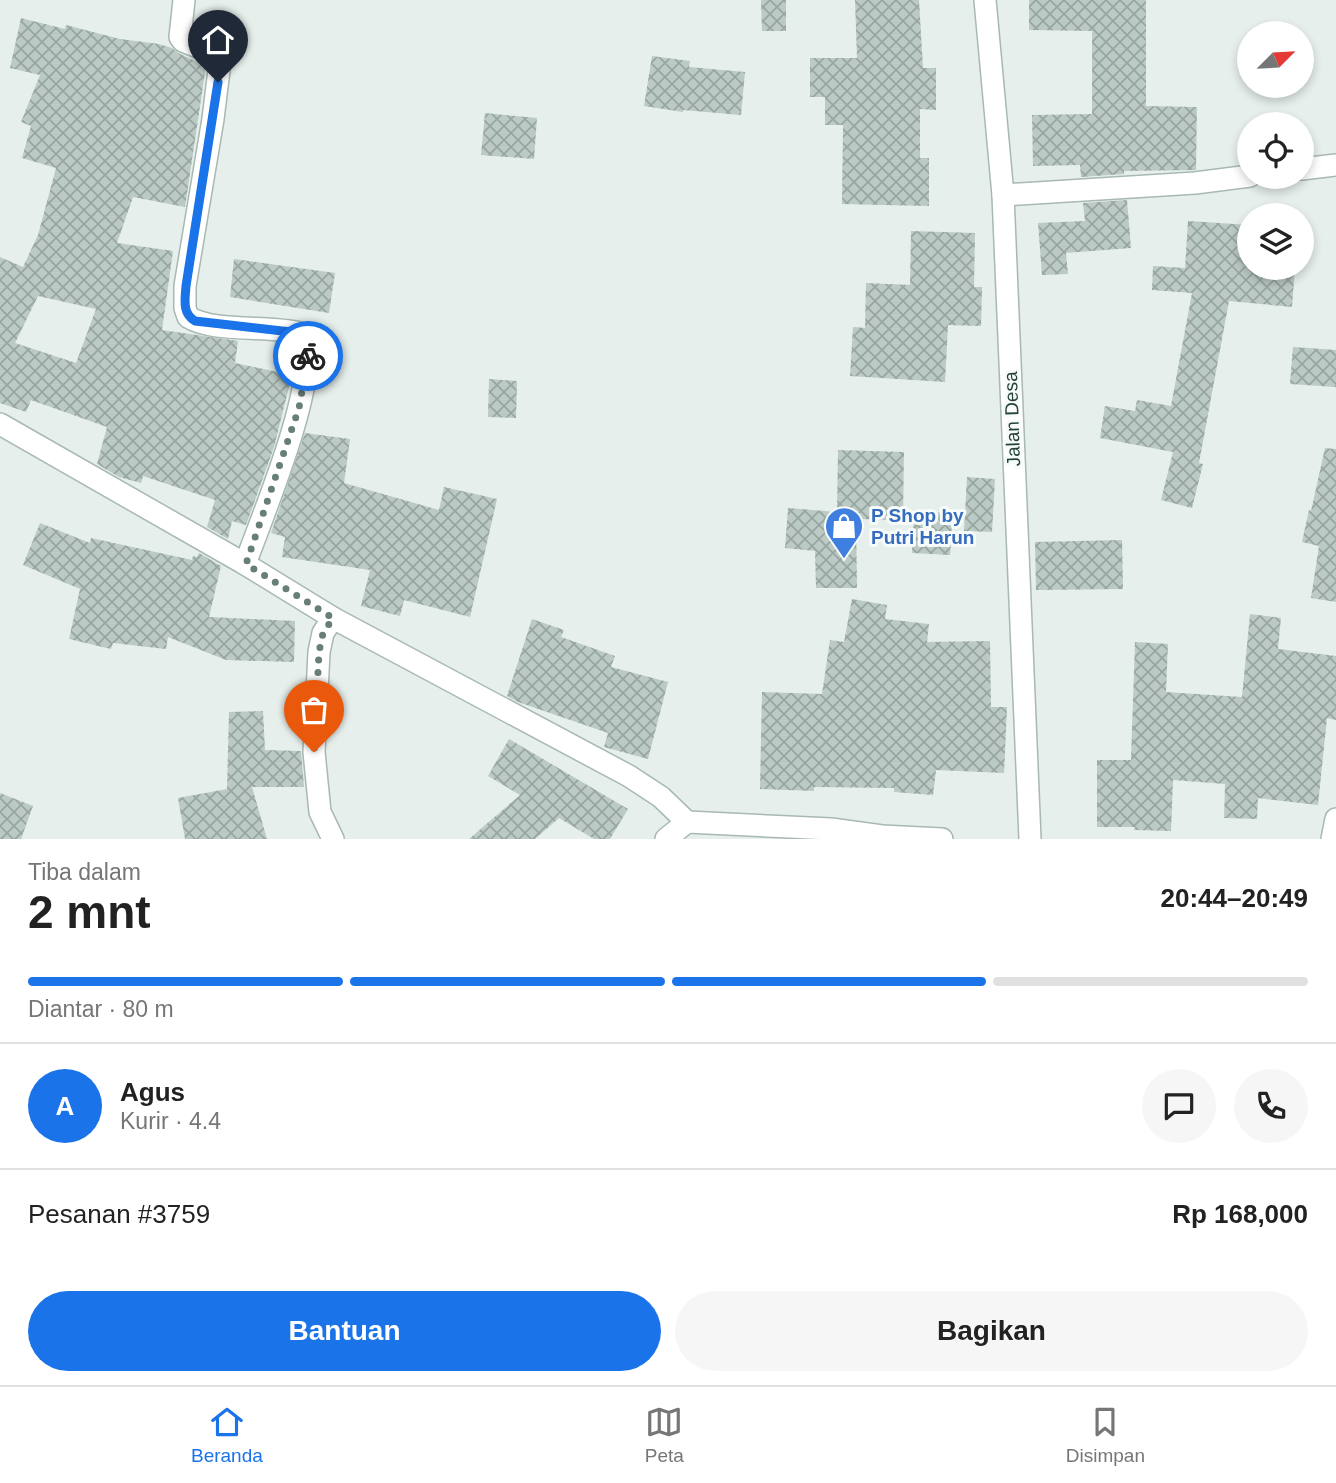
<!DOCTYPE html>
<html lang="id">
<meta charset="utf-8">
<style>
body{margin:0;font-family:Arial,sans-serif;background:#f6f6f6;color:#222;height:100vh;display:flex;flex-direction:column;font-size:26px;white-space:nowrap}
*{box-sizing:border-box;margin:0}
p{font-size:23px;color:#767676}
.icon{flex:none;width:38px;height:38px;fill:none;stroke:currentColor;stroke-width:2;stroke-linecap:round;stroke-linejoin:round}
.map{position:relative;height:839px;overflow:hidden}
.panel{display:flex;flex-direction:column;background:#fff;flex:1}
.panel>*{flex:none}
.needle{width:46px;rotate:66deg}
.buttons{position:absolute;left:1237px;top:21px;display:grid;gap:14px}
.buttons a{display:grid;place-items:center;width:77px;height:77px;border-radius:50%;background:#fff;box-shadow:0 4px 10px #0003;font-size:35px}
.pin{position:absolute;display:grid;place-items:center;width:60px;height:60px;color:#fff;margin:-72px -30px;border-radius:50% 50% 50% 0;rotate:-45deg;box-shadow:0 0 7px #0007}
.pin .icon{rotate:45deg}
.courier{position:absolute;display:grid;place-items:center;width:70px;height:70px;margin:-35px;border:5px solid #1a73e8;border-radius:50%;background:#fff;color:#222;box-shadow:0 2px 9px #0007}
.head em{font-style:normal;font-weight:700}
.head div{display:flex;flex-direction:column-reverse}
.head{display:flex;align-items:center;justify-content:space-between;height:119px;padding:0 28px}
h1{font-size:46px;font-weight:700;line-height:52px}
.bar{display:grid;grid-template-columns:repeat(4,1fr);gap:10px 7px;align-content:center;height:84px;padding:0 28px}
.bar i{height:9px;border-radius:5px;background:#e0e0e0}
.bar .active{background:#1a73e8}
.bar p{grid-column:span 4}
.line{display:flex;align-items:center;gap:18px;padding:0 28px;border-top:2px solid #e0e0e0}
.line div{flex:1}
.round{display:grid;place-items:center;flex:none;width:74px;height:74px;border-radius:37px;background:#f6f6f6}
.action{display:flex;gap:14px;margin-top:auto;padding:14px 28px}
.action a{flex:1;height:80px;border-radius:42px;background:#1a73e8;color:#fff;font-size:28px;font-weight:700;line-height:80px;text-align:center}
.action a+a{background:#f6f6f6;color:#222}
.menu{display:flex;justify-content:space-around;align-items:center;height:98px;border-top:2px solid #e0e0e0;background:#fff;font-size:19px;color:#767676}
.menu a{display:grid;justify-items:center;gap:4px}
.menu .active{color:#1a73e8}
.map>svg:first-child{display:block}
.building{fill:url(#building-cross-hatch);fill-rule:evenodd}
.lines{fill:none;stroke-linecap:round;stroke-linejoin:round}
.minor-casing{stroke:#a8b8b2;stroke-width:24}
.minor{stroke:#fff;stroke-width:21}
.done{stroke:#687f78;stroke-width:7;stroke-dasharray:0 12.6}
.route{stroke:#1a73e8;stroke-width:9}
.labels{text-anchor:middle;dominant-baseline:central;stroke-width:6;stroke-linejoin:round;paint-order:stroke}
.street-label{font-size:19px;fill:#24423a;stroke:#f7fbf9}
.shop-label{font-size:19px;font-weight:bold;fill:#366cbe;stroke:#f7fbf9;text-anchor:start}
</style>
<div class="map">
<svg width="1336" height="839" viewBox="0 0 1336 839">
<defs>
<pattern id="building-cross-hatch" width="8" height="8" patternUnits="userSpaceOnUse" patternTransform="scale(1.75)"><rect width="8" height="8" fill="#bbcac4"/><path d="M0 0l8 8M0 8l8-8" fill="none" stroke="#98a6a0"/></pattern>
</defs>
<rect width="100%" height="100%" fill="#e6efeb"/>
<g class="building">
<polygon points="761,0 786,0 786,31 762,31"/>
<polygon points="855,0 919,0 923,68 936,68 936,110 920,109 920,158 929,158 929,206 842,204 843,125 825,125 825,97 810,97 810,58 857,58"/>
<polygon points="1029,0 1146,0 1146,106 1197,107 1196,170 1124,171 1124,174 1081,177 1080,165 1033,166 1032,115 1092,114 1092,31 1029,30"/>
<path d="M21 18 65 29 66 25 120 39 159 44 172 48 178 53 206 66 185 207 133 197 117 243 173 251 162 330 238 341 235 363 292 375 274 447 246 525 232 521 228 539 207 527 215 500 143 476 141 483 119 477 97 464 107 427 31 400 26 412 0 403V257L23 267 38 235 56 168 22 158 31 126 21 122 40 75 10 68ZM38 296 96 309 76 363 15 343Z"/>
<polygon points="652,56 690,61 689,67 745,72 741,115 683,110 683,112 644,106"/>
<polygon points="485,113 537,118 534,159 481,155"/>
<polygon points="1127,200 1131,248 1066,253 1068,274 1042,275 1038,223 1085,221 1083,203"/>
<polygon points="1188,221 1250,225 1250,268 1295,268 1292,307 1229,301 1199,463 1203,464 1192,508 1161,500 1173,452 1100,438 1105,406 1135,411 1137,400 1171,406 1192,293 1152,290 1153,266 1185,268"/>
<polygon points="911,231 975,233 974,287 982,287 981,326 948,325 945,382 850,376 853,327 865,328 866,283 910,285"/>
<polygon points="234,259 335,273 329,313 230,297"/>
<polygon points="1293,347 1336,350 1336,387 1290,384"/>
<polygon points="489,379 517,381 516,418 488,417"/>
<polygon points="305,433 350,439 344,483 439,510 444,487 497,499 470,617 404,600 400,616 361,606 370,570 282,557 285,537 271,533"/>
<polygon points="1325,448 1336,449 1336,602 1311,598 1319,546 1302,542 1309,510 1311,511"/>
<polygon points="838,450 904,452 903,520 856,519 857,588 816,588 815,551 785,548 788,508 837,512"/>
<polygon points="967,477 995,479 992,532 964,531"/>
<polygon points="914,510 953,514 950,555 912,553"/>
<polygon points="40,523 90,543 91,538 192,560 193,556 197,557 199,553 221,566 209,617 295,621 294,662 226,660 168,637 166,649 113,643 111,649 69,639 80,589 23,565"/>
<polygon points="1122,540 1123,589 1036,590 1035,542"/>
<polygon points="852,599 887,605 885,619 929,624 927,642 990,641 991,707 1007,707 1004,773 936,770 933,795 894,792 894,788 814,787 814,791 760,789 762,692 822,694 830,640 844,642"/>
<polygon points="1250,614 1281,618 1278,649 1336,656 1336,720 1327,718 1318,805 1258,798 1257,819 1224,818 1225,784 1173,780 1171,831 1134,830 1135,827 1097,827 1097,760 1131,760 1135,642 1168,644 1166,692 1242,697"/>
<polygon points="532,619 564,630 561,637 615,656 611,667 668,682 648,759 604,747 608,733 518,702 507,696"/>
<polygon points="263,711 265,750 301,751 304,787 252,787 267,839 185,839 178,798 227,789 229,712"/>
<polygon points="509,739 628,809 610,839 594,839 559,818 535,839 469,839 520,795 488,776"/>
<polygon points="0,793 33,806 21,839 0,839"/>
</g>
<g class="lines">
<defs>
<g id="minor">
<path d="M184 0 180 37 183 41 213 53 220 62 213 119 185 286V308L188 317C214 333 270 325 300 333L306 338C316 389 264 512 245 564"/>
<polyline points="985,0 1003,195 1030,839"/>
<polyline points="1302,169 1336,165"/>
<polyline points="1003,195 1195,183 1250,176"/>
<polyline points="0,424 245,564 333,618 629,776 661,797 687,822"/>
<polyline points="333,839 320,812 314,752 319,652 323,633 333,618"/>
<polyline points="666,839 687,822 831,829 882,836 942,839"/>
<polyline points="1332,839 1336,819"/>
</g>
</defs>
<use href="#minor" class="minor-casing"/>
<use href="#minor" class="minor"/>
</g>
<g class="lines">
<polyline class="done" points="308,356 299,408 246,564 333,618 323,633 319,652 314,752"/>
<path class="route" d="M218 82 186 286C185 300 182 313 195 321L300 333 306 338 308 356"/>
</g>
<defs>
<symbol id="shop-pin" viewBox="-11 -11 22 30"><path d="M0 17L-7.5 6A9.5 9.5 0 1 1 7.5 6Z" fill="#3f7fe0" stroke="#f7fbf9"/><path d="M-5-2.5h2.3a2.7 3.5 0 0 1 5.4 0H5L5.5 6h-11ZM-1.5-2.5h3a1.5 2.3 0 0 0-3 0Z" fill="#fff"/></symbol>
</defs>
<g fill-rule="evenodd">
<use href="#shop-pin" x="822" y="504" width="44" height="60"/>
</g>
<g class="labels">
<g class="street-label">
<text transform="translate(1012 419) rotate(-92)">Jalan Desa</text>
</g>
<g class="shop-label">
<text x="871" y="515">P Shop by<tspan x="871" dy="22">Putri Harun</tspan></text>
</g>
</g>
</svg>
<div class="buttons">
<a><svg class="needle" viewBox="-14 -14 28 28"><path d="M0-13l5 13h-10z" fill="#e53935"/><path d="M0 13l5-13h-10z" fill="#767676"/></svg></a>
<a><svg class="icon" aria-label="locate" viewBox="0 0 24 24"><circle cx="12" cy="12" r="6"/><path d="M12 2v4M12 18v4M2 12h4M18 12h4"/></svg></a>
<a><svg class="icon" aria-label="layers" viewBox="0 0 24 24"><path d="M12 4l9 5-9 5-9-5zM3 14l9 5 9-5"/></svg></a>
</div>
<div class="pin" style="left:314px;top:752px;background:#ea580c"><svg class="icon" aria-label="bag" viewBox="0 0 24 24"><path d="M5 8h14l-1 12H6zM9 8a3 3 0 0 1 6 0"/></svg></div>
<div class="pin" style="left:218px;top:82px;background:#1f2937"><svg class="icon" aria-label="home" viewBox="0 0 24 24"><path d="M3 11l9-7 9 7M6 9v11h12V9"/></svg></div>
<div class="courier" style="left:308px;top:356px"><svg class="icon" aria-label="bike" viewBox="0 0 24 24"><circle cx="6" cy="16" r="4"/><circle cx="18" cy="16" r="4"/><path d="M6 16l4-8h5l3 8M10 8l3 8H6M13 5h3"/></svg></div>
</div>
<section class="panel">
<div class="head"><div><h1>2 mnt</h1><p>Tiba dalam</p></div><em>20:44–20:49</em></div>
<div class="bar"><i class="active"></i><i class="active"></i><i class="active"></i><i></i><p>Diantar · 80 m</p></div>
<div class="line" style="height:126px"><b class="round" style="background:#1a73e8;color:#fff">A</b><div><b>Agus</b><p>Kurir · 4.4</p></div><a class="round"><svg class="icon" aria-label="chat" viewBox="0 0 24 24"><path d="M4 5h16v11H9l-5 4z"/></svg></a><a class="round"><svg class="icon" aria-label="phone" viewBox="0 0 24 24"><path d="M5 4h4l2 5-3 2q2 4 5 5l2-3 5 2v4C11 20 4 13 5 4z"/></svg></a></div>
<div class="line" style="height:91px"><div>Pesanan #3759</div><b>Rp 168,000</b></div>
<div class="action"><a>Bantuan</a><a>Bagikan</a></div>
</section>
<nav class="menu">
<a class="active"><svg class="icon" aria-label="home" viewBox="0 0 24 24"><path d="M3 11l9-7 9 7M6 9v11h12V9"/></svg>Beranda</a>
<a><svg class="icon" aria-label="map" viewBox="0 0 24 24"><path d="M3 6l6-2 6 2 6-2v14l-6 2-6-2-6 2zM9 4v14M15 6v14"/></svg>Peta</a>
<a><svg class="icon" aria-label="saved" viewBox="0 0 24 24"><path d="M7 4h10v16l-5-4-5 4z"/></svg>Disimpan</a>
</nav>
